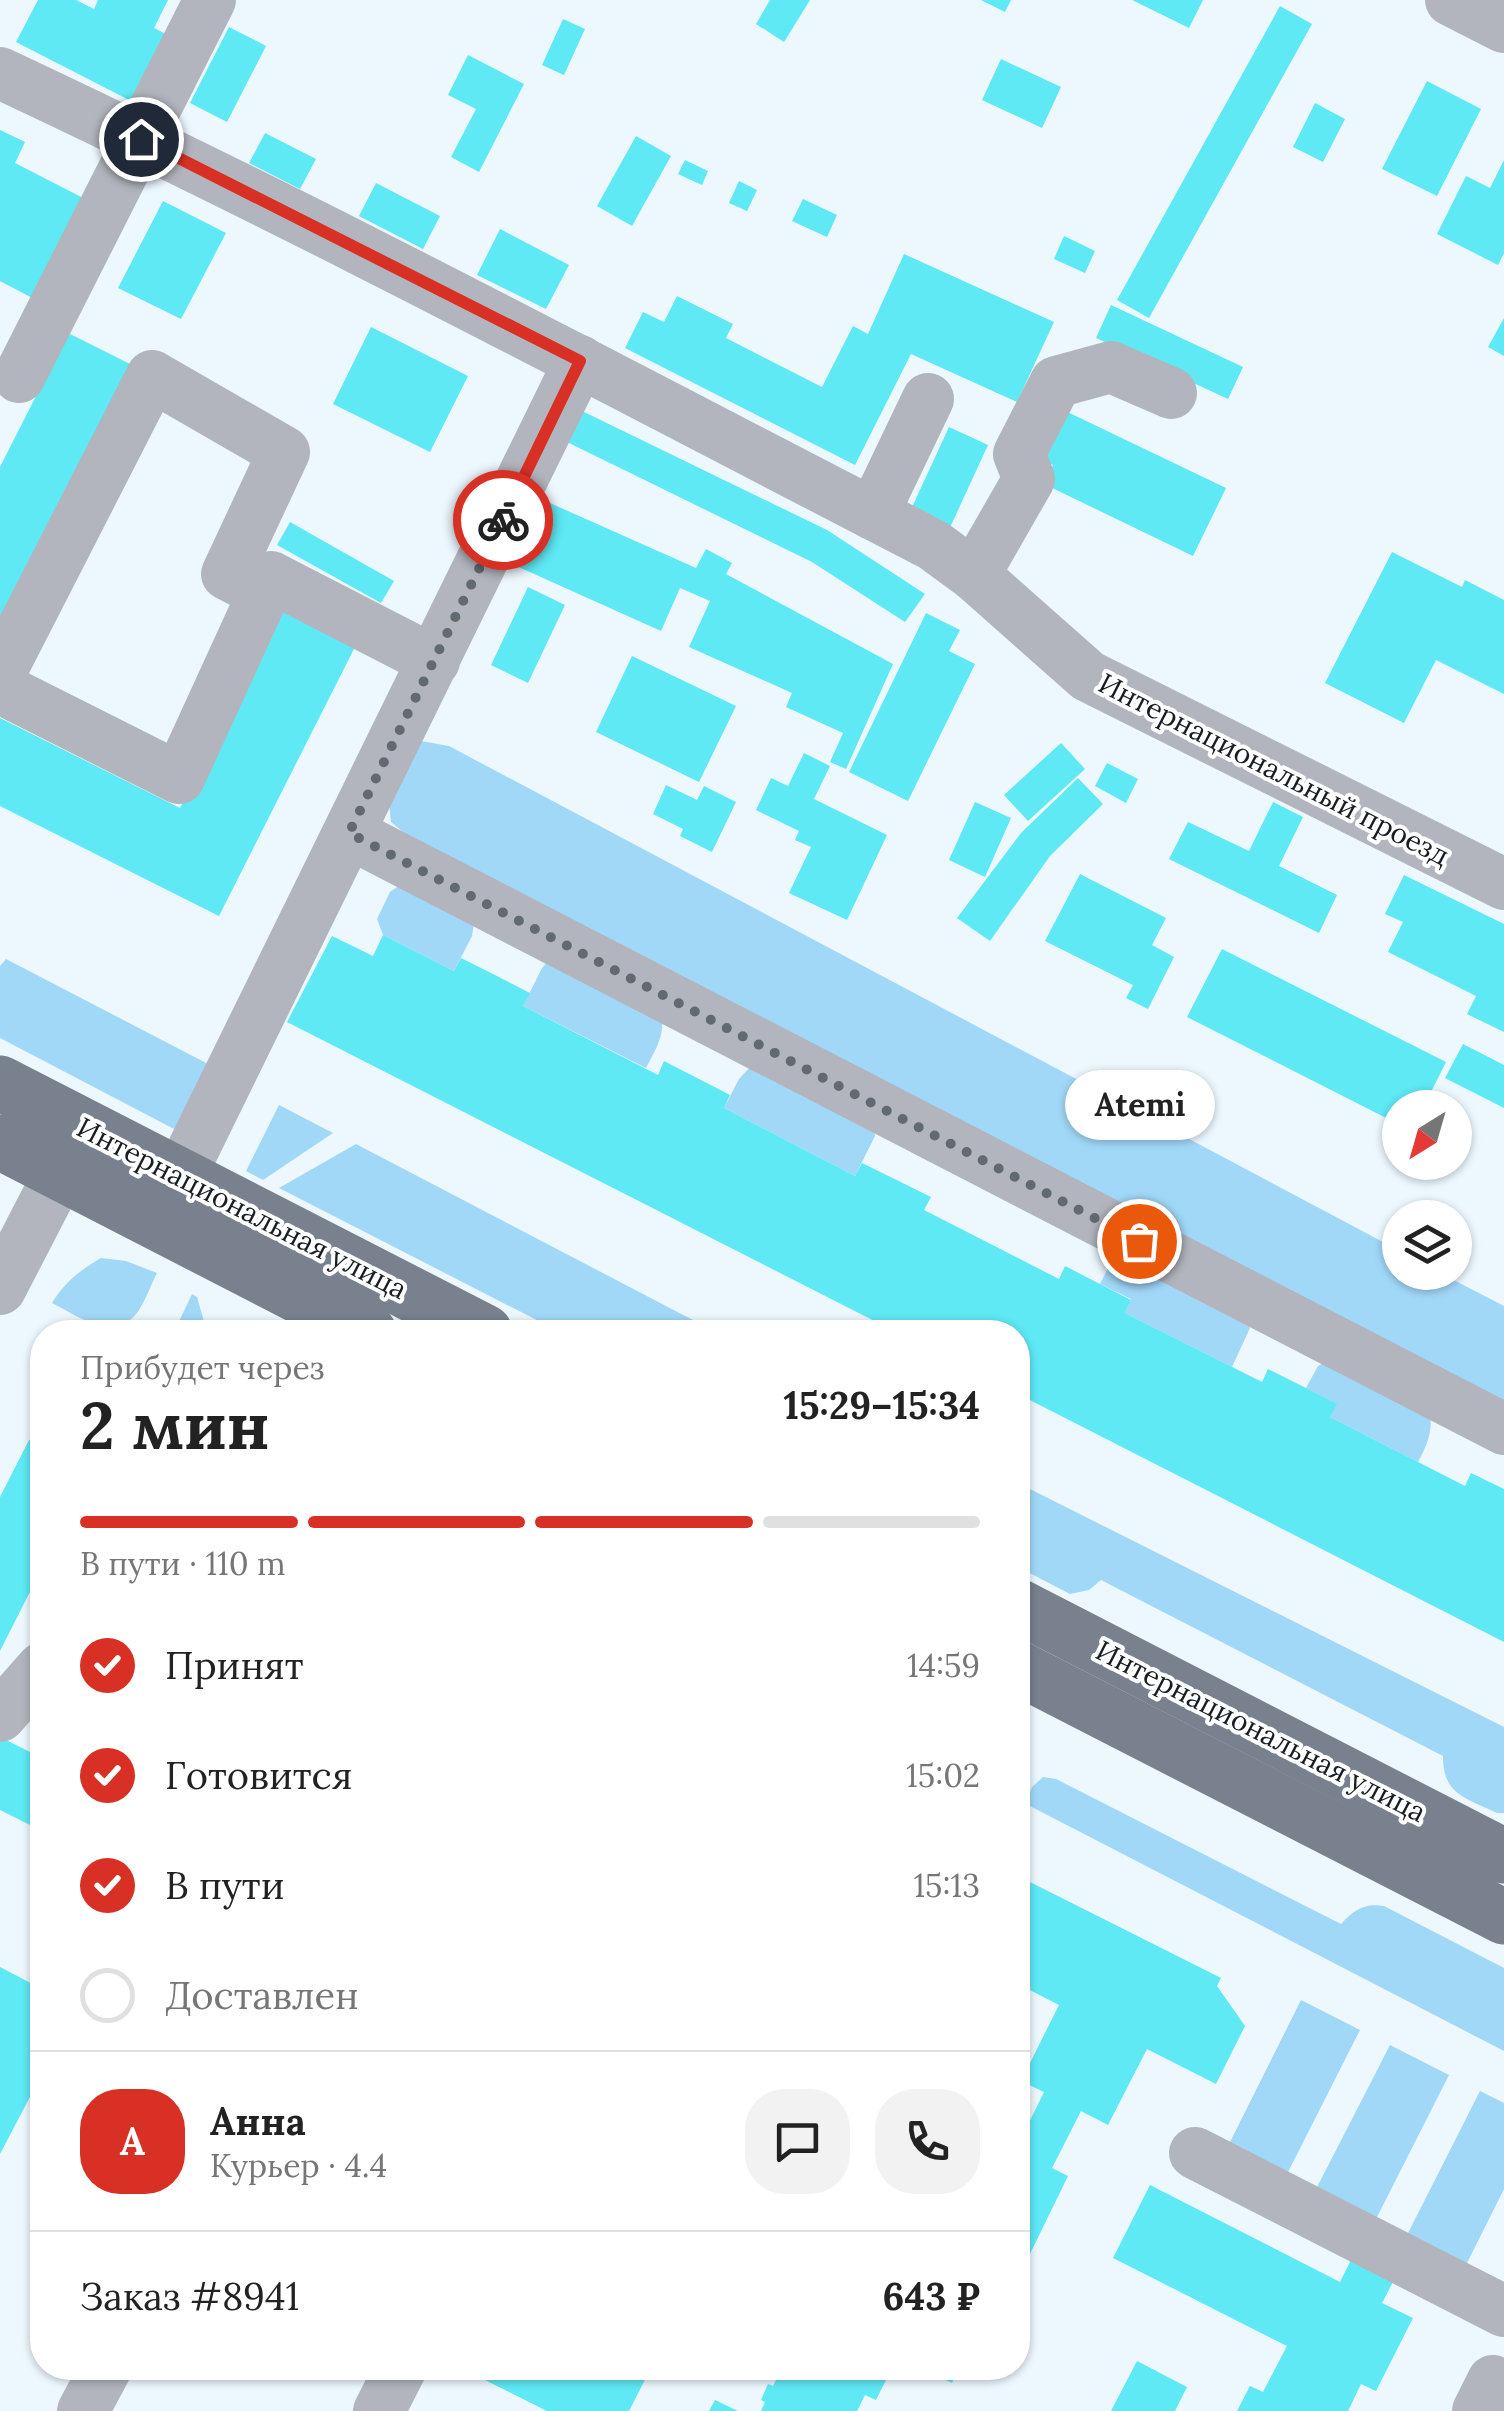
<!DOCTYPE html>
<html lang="ru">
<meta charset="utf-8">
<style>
body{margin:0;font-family:Lora,serif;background:#f2f2f2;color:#222;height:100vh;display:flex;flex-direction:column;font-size:38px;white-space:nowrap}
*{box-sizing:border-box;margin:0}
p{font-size:32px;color:#767676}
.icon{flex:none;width:55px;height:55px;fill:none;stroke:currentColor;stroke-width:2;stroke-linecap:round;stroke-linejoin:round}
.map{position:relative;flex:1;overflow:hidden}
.drawer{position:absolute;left:30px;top:1320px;width:1000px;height:1060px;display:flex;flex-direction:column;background:#fff;border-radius:40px;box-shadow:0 2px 8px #0004}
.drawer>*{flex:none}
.needle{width:65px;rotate:217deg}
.controls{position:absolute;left:1382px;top:1090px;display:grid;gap:20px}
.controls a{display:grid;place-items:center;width:90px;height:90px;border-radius:50%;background:#fff;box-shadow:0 2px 8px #0004;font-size:50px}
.pin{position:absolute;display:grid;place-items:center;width:85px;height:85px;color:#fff;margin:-42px;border:5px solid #fff;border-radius:50%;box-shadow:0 2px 10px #0007}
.courier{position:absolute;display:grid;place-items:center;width:100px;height:100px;margin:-50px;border:8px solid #d93025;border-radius:50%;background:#fff;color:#222;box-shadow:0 2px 12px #0007}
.bubble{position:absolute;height:70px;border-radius:35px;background:#fff;box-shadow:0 2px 8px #0004;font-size:32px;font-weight:700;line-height:70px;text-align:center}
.overview em{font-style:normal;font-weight:700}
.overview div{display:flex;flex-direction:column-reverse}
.overview{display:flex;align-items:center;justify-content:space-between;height:170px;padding:0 50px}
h1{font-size:65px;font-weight:700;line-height:75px}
.bar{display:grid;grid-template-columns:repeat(4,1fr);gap:15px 10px;align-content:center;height:120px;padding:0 50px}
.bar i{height:12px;border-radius:8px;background:#e0e0e0}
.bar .active{background:#d93025}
.bar p{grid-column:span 4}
.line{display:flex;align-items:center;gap:25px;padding:0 50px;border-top:2px solid #e0e0e0}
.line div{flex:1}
.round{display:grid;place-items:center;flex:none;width:105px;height:105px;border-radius:40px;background:#f2f2f2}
ol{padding:0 50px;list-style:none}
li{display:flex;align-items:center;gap:30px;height:110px}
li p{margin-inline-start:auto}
li .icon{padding:10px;border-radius:50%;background:#d93025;color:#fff;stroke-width:4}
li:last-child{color:#767676}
li i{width:55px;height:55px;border:5px solid #e0e0e0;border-radius:50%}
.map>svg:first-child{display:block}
.green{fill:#a1d8f8}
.building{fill:#5ee9f5}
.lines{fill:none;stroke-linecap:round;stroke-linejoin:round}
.minor{stroke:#b2b5bd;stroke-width:52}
.major{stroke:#79808e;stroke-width:55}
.done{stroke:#626a70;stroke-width:10;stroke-dasharray:0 18}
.route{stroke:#d93025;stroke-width:12}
.labels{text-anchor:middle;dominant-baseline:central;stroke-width:8;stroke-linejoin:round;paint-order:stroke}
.street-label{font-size:28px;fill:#171e23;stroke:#fff}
</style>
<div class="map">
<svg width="1504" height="2411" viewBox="0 0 1504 2411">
<rect width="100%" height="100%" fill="#ecf7fe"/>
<g class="green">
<polygon points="421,741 449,746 1400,1251 1400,1272 1440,1273 1504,1306 1504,1401 408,836 391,822 389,803"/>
<polygon points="400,885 474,923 472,936 454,971 383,935 377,919 390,892"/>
<polygon points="6,959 210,1065 176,1130 0,1038 0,966"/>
<path d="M549 960 661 1013C666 1035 655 1050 646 1068L523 1006 542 968Z"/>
<polygon points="751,1066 875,1123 875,1136 855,1176 724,1108 739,1079"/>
<polygon points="279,1105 333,1133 263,1180 246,1171"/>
<polygon points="356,1144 687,1317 718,1332 560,1332 279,1188"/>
<polygon points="1122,1251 1246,1314 1250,1328 1232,1367 1125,1313 1131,1299 1100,1284 1112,1260"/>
<path d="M101 1258 126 1261 157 1273C151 1285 146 1299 139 1310 116 1345 78 1316 52 1303 65 1282 79 1271 101 1258Z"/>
<polygon points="192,1294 197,1297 207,1332 174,1332"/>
<path d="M1329 1360 1429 1408C1434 1428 1428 1444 1418 1462L1330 1417 1336 1404 1306 1388 1318 1366Z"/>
<path d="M1018 1483 1504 1727V1813H1497C1467 1798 1443 1796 1443 1756L1101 1580 1089 1590 1070 1594 1018 1567Z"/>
<path d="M1043 1777 1056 1779 1341 1924C1354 1910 1364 1903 1384 1906L1504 1968V2051L1026 1804 1032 1787Z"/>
<polygon points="1301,2000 1360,2030 1285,2178 1227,2148"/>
<polygon points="1390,2045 1449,2075 1374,2223 1314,2193"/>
<polygon points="1480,2091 1504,2103 1504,2189 1464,2269 1405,2239"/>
</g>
<g class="building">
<polygon points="38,0 76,0 94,9 98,0 168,0 154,28 168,35 133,102 16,42"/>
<polygon points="770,0 810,0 784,42 756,24"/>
<polygon points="981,0 1011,0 1005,12"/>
<polygon points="1132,0 1203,0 1189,28"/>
<polygon points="1280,6 1312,24 1149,318 1117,300"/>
<polygon points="563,19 585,29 564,75 542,65"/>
<polygon points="229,27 266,46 227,122 190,103"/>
<polygon points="468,55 524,84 479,172 451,157 476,109 448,95"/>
<polygon points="1001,59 1061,87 1042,128 982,100"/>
<polygon points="1427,81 1481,109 1437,196 1382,169"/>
<polygon points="1315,103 1345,119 1323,162 1293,147"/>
<polygon points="0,130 25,142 15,163 89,201 38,301 0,281"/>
<polygon points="265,133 316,159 300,189 249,163"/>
<polygon points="636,136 671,156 632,226 597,206"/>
<polygon points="685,160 708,171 702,185 678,174"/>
<polygon points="1504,160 1504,253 1498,265 1437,234 1466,176 1490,188"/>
<polygon points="739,181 757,190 747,211 729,203"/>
<polygon points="376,183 440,216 423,249 359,216"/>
<polygon points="803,199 837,215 827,237 792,221"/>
<polygon points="163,201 226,233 181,319 118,288"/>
<polygon points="500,229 569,265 546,309 477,275"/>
<polygon points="1064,236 1095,251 1085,273 1054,259"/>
<polygon points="904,254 1054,322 1017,402 911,354 855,465 625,348 643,312 664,322 677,296 733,324 726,338 822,387 853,326 868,334"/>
<polygon points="1111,305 1243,367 1228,399 1096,338"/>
<polygon points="1504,318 1504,356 1488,347"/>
<polygon points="371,327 468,376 430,452 333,404"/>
<polygon points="68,333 140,369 0,647 0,467"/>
<polygon points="1057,407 1226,488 1193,556 1044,484 1053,465 1034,456"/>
<polygon points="580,410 827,530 925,594 905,622 812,562 565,441"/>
<polygon points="949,427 988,445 947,534 908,516"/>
<polygon points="532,495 696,568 706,549 732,563 726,574 893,664 846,769 830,762 843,733 786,707 792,693 689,647 710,601 680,588 661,631 503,560"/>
<polygon points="290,522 394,581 381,603 277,545"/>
<polygon points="1392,552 1462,587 1465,580 1504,600 1504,694 1436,660 1404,723 1325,683"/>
<polygon points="528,587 565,605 528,683 491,665"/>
<polygon points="285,600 360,637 219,916 0,806 0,718 180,808"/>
<polygon points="926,613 960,630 949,651 975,664 908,801 849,772"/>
<polygon points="632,656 736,706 699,782 596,732"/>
<polygon points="1061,743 1085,769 1028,821 1004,795"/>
<polygon points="804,753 830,766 814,799 887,835 847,920 789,893 811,847 795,840 799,831 756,810 771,778 788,786"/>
<polygon points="1107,763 1138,779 1126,803 1095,786"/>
<polygon points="1078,778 1103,804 1050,856 990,941 957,918 1021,833"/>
<polygon points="666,785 697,800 704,786 736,802 712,852 680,836 683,829 653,814"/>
<polygon points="975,802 1011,818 985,877 949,860"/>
<polygon points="1273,802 1303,817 1279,866 1337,895 1319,933 1169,859 1188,822 1249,851"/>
<polygon points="1080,874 1166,918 1152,945 1174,957 1148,1009 1126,998 1133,985 1045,941"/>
<polygon points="1404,875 1504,924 1504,1032 1467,1014 1476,996 1388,952 1403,922 1385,914"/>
<polygon points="383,935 454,971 461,958 495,975 530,993 523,1006 658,1075 664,1061 730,1095 724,1108 855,1176 862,1163 931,1197 924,1210 1059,1279 1065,1266 1131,1300 1125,1313 1262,1382 1268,1369 1302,1386 1337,1404 1330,1417 1465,1486 1471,1473 1504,1489 1504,1642 1018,1394 1018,1332 896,1332 287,1022 332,936 373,956"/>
<polygon points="1222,949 1446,1062 1423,1108 1400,1108 1400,1125 1187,1017"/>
<polygon points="1463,1044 1504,1065 1504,1108 1445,1078"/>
<polygon points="42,1435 42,1568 0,1651 0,1497 29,1440"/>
<polygon points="0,1737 42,1758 42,1831 0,1810"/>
<polygon points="1018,1876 1221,1978 1217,1986 1245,2026 1216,2084 1147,2049 1108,2125 1081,2111 1052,2168 1068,2176 1029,2256 1018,2250 1018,2145 1044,2092 1021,2081 1059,2005 1018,1984"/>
<polygon points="0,1967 42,1989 42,2074 0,2154"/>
<polygon points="1150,2185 1340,2282 1355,2252 1397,2274 1382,2303 1413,2318 1376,2391 1361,2384 1348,2411 1237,2411 1250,2386 1263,2392 1287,2346 1113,2258"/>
<polygon points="1137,2361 1187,2387 1175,2411 1111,2411"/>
<polygon points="461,2368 651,2368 629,2411 547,2411"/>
<polygon points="782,2368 881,2368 878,2374 887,2378 876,2400 865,2395 857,2411 761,2411 765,2402 761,2400 768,2384 773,2386"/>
<polygon points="920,2368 959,2368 952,2383"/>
<polygon points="715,2400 738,2411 709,2411"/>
</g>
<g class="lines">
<g class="minor">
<polyline points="1451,0 1504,27"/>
<path d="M0 73C316 221 623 385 933 545L974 575 1088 676 1504 884"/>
<polyline points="19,377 210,0"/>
<polyline points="873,514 928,399"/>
<polyline points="974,575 1029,479 1019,454 1056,382 1111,367 1171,393"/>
<polyline points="0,673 152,376 284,452 227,574 264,593"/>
<polyline points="0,688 179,778 271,577 434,661"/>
<polyline points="349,833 1504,1429"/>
<polyline points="180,1176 580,361"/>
<polyline points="0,1289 60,1173"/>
<polyline points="0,1716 42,1668"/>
<polyline points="1195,2153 1504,2311"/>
<polyline points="83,2411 106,2368"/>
<polyline points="379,2411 401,2368"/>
<polyline points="1478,2411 1493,2381"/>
</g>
<g class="major">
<polyline points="0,1083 485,1332"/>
<polyline points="0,1142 369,1332"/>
<polyline points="1018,1606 1504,1856"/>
<polyline points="1018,1668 1504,1917"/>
</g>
</g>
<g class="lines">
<polyline class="done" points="503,520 349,833 1139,1241"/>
<polyline class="route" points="141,139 580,361 503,520"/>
</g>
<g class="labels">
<g class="street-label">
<text transform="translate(1274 769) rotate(27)">Интернациональный проезд</text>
<text transform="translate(242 1208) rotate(27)">Интернациональная улица</text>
<text transform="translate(1261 1731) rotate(27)">Интернациональная улица</text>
</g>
</g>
</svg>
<div class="controls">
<a><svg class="needle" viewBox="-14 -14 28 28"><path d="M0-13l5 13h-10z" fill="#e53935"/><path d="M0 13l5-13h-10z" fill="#767676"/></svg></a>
<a><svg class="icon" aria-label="layers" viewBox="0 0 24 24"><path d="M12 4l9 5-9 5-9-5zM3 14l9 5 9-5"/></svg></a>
</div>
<div class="pin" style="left:1139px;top:1241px;background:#ea580c"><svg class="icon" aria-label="bag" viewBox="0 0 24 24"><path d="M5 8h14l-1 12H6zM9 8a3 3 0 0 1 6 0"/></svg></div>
<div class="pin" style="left:141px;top:139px;background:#1f2937"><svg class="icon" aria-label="home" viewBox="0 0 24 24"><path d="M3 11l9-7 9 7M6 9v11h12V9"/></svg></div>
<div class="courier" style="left:503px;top:520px"><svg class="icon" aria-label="bike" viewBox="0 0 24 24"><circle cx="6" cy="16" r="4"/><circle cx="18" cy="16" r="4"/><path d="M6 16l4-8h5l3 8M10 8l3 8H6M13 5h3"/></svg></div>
<div class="bubble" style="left:1065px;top:1070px;width:150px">Atemi</div>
<section class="drawer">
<div class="overview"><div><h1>2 мин</h1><p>Прибудет через</p></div><em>15:29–15:34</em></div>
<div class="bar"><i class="active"></i><i class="active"></i><i class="active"></i><i></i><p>В пути · 110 m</p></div>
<ol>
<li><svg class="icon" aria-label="check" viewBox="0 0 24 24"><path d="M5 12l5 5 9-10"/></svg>Принят<p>14:59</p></li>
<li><svg class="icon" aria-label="check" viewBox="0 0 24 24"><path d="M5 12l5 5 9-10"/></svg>Готовится<p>15:02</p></li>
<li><svg class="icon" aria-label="check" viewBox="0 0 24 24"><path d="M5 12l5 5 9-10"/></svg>В пути<p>15:13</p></li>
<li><i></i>Доставлен</li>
</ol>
<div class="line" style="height:180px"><b class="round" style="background:#d93025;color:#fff">А</b><div><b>Анна</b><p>Курьер · 4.4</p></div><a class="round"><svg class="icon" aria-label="chat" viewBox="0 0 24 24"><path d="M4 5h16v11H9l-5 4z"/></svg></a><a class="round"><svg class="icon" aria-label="phone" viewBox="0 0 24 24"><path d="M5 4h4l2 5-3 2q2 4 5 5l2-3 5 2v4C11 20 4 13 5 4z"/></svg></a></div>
<div class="line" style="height:130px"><div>Заказ #8941</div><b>643 ₽</b></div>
</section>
</div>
